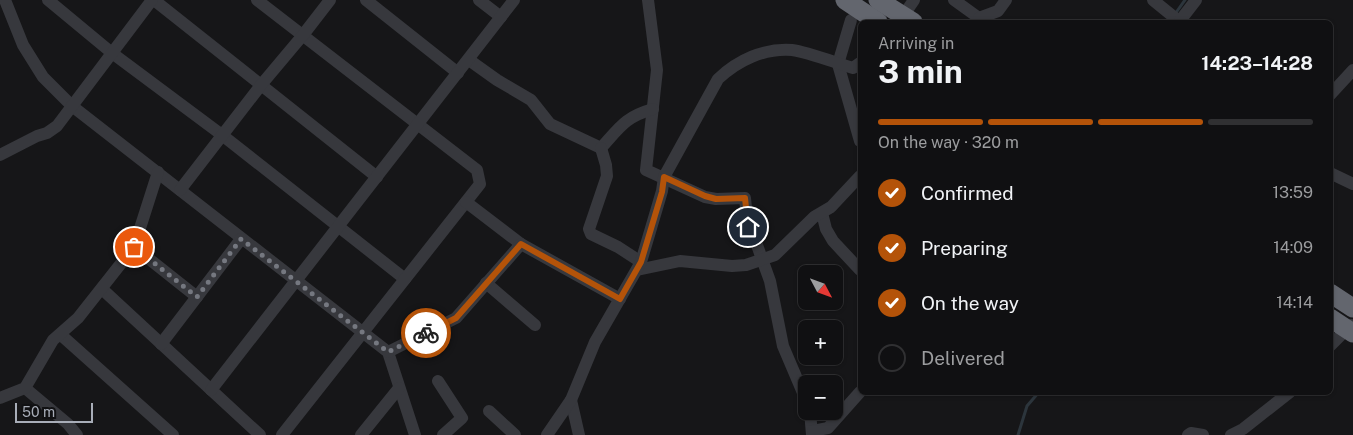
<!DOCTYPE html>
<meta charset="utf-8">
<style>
body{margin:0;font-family:"Public Sans",sans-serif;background:#19191b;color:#f1f3f6;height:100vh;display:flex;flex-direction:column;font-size:19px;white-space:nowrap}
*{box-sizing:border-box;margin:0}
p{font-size:16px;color:#9c9d9f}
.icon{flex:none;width:28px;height:28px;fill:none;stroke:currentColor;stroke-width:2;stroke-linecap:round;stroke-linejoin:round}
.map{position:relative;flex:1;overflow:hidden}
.details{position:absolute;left:858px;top:20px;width:475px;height:375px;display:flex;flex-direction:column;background:#101012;border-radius:8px;box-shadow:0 1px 4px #0004,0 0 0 1px #303032}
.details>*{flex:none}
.needle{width:32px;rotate:131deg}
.controls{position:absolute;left:798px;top:265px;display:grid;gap:10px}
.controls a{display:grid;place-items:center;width:45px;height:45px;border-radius:8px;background:#101012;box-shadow:0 1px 4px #0004,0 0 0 1px #303032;font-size:25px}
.scale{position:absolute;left:15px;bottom:12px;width:78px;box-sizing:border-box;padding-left:5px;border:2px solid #a8adb8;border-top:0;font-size:14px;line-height:18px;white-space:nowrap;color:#a8adb8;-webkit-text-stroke:4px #111113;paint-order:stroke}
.pin{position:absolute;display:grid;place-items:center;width:42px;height:42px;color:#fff;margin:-21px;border:2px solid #fff;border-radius:50%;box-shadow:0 1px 5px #0007}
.courier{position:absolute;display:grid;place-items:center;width:50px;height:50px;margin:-25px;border:4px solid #b45309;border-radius:50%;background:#fff;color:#222;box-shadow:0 1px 6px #0007}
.headline em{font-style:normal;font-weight:700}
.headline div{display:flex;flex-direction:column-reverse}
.headline{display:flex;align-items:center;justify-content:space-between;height:85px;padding:0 20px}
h1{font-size:32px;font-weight:700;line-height:38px}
.bar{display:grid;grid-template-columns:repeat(4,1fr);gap:8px 5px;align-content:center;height:60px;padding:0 20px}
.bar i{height:6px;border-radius:4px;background:#303032}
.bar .active{background:#b45309}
.bar p{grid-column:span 4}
ol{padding:0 20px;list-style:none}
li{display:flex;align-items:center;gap:15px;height:55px}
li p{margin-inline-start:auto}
li .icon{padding:5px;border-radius:50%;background:#b45309;color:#fff;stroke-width:4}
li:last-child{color:#9c9d9f}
li i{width:28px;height:28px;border:2px solid #303032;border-radius:50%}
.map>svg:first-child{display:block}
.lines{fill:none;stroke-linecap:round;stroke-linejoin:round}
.stream{stroke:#2c353c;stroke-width:3}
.minor{stroke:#37383d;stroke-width:12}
.highway{stroke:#63666e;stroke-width:19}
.done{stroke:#757880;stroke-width:5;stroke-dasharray:0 9}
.route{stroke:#b45309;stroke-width:6}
</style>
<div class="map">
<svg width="1353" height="435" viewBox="0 0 1353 435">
<rect width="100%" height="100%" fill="#161618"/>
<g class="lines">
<g class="stream">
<polyline points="1175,14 1185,0"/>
<polyline points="1018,435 1027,406 1039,392"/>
</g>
<g class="minor">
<polyline points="5,0 23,45 43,77 72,106 388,352 415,435"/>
<polyline points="48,0 112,53 222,135 405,279"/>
<polyline points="154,0 377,177"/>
<polyline points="257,0 477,170 480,184 282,435"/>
<polyline points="366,0 458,73"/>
<polyline points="479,0 501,17"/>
<polyline points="648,0 657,70 646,170 705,197 716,199 745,198 748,227 753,234 770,281 783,346 806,400"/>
<polyline points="954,0 979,18 981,22"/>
<polyline points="1153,0 1180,22"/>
<polyline points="903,16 914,0"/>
<polyline points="979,18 998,11 1006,0"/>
<polyline points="851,20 838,64 860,141"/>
<polyline points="1179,22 1196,0"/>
<path d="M469 60 497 80 531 100 550 124 601 148C620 127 625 117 653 109"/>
<polyline points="1330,95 1353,70"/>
<polyline points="601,148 606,165 607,176 589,229 591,234 618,247 641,262"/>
<polyline points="0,155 37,136 47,133 57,126 152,0"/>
<polyline points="1330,173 1353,184"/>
<polyline points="180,190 261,85 303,35 330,0"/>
<polyline points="466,202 521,244 620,299"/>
<polyline points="822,213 826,229 833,241 860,270"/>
<polyline points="134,247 197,297"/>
<polyline points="637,270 680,261 732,266 746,265 775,255 814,217 831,207 860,176"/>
<polyline points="486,283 535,325"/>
<polyline points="102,289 260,435"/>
<polyline points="61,335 173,435"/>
<polyline points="161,344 241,239"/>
<polyline points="1330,346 1351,325"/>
<polyline points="388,352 456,318 521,244"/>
<polyline points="438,381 462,418 443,435"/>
<polyline points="25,388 68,424 77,435"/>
<polyline points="211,390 514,0"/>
<polyline points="0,398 25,388 53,340 78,318 134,247 158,172"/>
<polyline points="571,400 579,435"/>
<polyline points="489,411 515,435"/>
<polyline points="810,411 812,435"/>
<polyline points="813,431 828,428 860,392"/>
<polyline points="361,435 399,388"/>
<path d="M547 435 571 400 595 342 641 262 662 191 664 177 718 79C738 60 764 48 792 50 808 52 836 63 853 68L860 63"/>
<polyline points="1188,435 1191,433 1203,435"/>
<polyline points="1231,435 1243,429 1290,392"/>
</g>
<g class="highway">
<polyline points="845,0 878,22"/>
<polyline points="878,0 913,22"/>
<polyline points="1330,293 1353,308"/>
<polyline points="1330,318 1353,333"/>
</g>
</g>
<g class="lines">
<polyline class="done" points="134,247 197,297 241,239 388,352 426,333"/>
<polyline class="route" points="426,333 456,318 521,244 620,299 641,262 662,192 664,177 705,196 716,199 745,198 748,227"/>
</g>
</svg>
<div class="controls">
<a><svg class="needle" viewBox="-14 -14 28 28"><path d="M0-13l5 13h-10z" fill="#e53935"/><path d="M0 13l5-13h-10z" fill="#9c9d9f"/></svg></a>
<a>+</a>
<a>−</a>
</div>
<div class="scale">50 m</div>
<div class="pin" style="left:134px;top:247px;background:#ea580c"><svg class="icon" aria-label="bag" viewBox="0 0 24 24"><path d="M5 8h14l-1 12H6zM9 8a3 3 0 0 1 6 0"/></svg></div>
<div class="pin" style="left:748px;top:227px;background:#1f2937"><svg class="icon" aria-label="home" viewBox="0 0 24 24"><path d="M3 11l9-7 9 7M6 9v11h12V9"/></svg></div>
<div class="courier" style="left:426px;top:333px"><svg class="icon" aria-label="bike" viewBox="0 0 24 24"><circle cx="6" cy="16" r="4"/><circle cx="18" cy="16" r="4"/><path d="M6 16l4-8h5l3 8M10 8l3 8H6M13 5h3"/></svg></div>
<section class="details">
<div class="headline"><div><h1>3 min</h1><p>Arriving in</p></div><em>14:23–14:28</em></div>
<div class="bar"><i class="active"></i><i class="active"></i><i class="active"></i><i></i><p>On the way · 320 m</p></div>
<ol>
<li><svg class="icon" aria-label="check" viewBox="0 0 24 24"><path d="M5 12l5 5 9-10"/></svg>Confirmed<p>13:59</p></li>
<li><svg class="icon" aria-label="check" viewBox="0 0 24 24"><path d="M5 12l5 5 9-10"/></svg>Preparing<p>14:09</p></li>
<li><svg class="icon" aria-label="check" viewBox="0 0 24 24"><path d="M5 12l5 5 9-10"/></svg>On the way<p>14:14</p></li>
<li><i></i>Delivered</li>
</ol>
</section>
</div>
